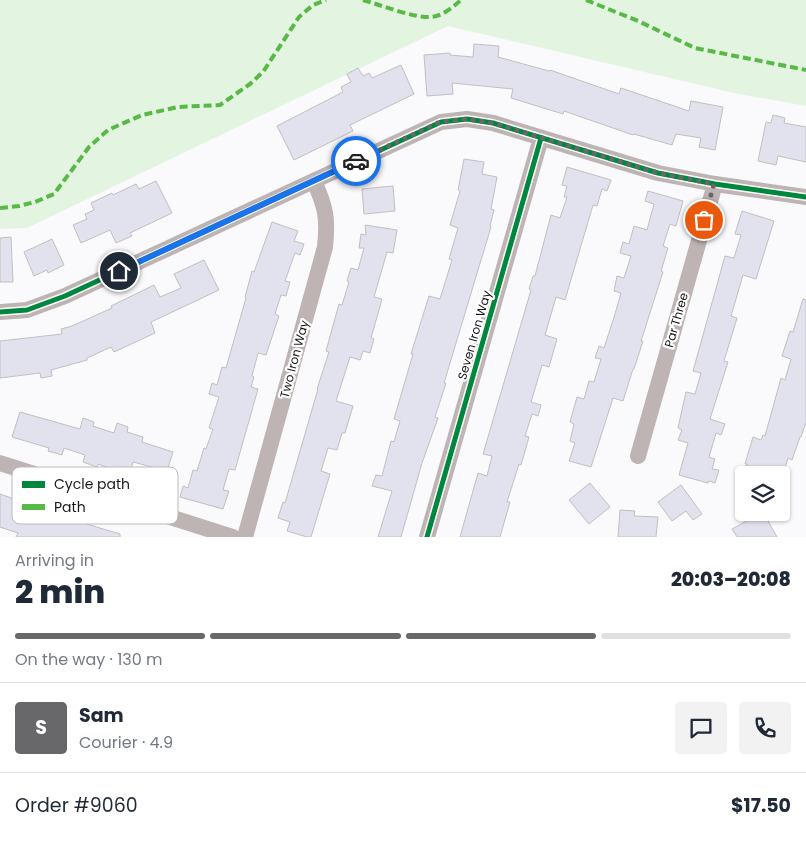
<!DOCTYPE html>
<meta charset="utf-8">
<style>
body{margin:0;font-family:Poppins,sans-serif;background:#f2f2f3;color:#1f2937;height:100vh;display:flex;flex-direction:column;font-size:19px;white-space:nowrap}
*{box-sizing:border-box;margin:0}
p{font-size:16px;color:#747a83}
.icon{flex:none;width:28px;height:28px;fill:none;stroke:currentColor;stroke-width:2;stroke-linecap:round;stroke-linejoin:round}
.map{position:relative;height:537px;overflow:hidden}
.side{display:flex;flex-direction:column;background:#fff;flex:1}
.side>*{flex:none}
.controls{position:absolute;left:735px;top:466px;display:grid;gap:10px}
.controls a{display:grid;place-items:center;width:55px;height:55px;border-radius:5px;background:#fff;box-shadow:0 1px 4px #0004;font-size:25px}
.pin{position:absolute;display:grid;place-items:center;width:42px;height:42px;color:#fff;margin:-21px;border:2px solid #fff;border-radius:50%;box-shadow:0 1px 5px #0007}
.courier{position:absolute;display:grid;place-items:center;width:50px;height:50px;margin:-25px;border:4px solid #1a73e8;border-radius:50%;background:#fff;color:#222;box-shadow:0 1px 6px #0007}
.head em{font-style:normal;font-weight:800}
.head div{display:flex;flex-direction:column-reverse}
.head{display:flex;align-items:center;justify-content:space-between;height:85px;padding:0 15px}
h1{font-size:32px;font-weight:800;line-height:38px}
.bar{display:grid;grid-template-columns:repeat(4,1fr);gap:8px 5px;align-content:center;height:60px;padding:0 15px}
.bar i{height:6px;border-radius:4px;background:#e0e1e3}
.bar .current{background:#68686a}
.bar p{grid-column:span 4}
.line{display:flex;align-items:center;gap:12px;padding:0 15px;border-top:1px solid #e0e1e3}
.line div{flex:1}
.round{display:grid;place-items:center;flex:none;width:52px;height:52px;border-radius:5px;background:#f2f2f3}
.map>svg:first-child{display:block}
.green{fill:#e3f4e0}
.building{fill:#e2e2ef;stroke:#c0c0c2}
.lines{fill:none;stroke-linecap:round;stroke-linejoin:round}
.street{stroke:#beb4b3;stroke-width:16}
.quiet{stroke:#58b947;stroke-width:4;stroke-dasharray:8 4;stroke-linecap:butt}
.cycleway-casing{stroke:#fff;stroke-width:8}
.cycleway{stroke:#00873e;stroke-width:5}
.done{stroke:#68686a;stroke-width:5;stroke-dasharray:0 9}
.route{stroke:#1a73e8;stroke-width:6}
.labels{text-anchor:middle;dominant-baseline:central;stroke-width:4.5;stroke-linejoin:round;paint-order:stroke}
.street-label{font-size:12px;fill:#19191b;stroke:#fff}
.key{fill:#fff;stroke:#bababb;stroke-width:1}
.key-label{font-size:14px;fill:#19191b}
</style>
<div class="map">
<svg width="806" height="537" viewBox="0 0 806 537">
<rect width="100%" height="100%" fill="#fafafd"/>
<polygon class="green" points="0,0 806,0 806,106 734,93 448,26 27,228 0,229"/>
<g class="building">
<polygon points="474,44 499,46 498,57 549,71 550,70 619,94 621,88 689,111 691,101 723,107 715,150 699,147 701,138 676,134 672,145 634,134 633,135 564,111 563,114 511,98 513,89 452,83 453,94 427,96 424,55 450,53 450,55 473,57"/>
<polygon points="401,65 414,94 350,125 353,131 294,160 277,126 343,92 341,87 351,82 347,74 358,68 363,76 369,73 372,78"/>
<polygon points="773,115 785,118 784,123 806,127 806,162 778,156 776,165 758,161 766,122 771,123"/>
<polygon points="464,159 484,162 482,174 497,177 491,209 494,210 490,226 491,227 444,383 446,383 435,417 438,418 422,463 401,537 378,537 392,491 372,486 376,475 382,476 391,441 394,442 400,421 394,419 413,354 411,354 429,296 440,299 452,260 449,259 458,228 450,225 460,191 458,190"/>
<polygon points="567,167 611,180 607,191 602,189 597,206 593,205 565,300 556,297 545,335 557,339 549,367 542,365 531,402 541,405 538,416 532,414 525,436 529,437 521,465 519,464 507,502 510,502 500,537 460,537 478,473 487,476 492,456 483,454 531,290 529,289 533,276 535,276 551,215 560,218 567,197 564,197 567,186 562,185"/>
<polygon points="156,181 172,213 130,233 132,236 116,243 110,230 81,243 73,225 87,219 85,214 94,210 91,203 112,193 113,195 136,184 139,189"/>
<polygon points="393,186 395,211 364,214 362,189"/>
<polygon points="648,191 683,201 676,226 670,224 663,246 668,248 661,271 663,272 641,341 643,341 634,369 633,369 623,401 613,398 591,467 569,461 575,443 570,441 574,424 570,422 577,397 584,399 589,381 594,382 601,359 595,358 599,346 604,348 615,314 621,293 614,291 617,276 624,278 631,256 620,253 623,242 629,244 634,226 647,230 654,204 645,201"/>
<polygon points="742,211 774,221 756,279 743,275 731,316 737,318 724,361 728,362 710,419 725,424 721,435 716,433 709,457 715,459 712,469 719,470 715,483 709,481 708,483 679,475 688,443 678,440 682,430 678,428 686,392 695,394 701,373 693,371 725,256 734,258 741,235 735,234"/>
<polygon points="272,222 298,231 294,241 304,244 300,255 295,253 285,281 290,282 286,296 281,295 275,314 279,316 266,355 258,353 252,376 254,377 251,387 258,389 235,470 229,469 223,490 229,491 223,509 180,497 183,486 188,488 193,470 197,471 204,448 206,449 213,429 209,428 219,397 209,394 212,383 217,385 222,367 226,368 246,298 245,297 252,271 254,272"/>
<polygon points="365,225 397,230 393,253 387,252 374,297 382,299 371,338 374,339 370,353 363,351 360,360 350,357 336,401 353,406 345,433 342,433 337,450 328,448 321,471 330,474 311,537 307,537 287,531 290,522 278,518 283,502 285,503 318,389 317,389 329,352 326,351 339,304 342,305 349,282 347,281 351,268 358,270 364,248 359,248 361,234 366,235"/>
<polygon points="11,237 13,282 0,282 0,238"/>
<polygon points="52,239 64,265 48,273 47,270 34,276 24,252"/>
<polygon points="204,260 219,290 151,322 155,333 114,352 111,347 87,358 87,360 51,370 52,376 41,378 40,373 0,378 0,341 62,334 61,329 72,326 112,308 111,306 154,285 160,297 181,288 174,274"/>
<polygon points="803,299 806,300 806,422 801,437 800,437 792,460 788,458 783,475 744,475 747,464 745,464 753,437 761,440 763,435 765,436 781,378 785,380 791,359 782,356 790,331 793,332"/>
<polygon points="20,412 80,429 83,418 94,422 93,426 114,433 117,423 128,427 127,432 143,437 142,442 173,452 162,487 149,483 152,467 133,462 131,469 122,467 120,472 98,464 97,467 83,462 85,455 64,448 62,455 48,451 49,448 12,437"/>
<polygon points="590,483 610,507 589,524 569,500"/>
<polygon points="681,485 702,514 693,520 686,511 672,521 658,502"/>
<polygon points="0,494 40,508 38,513 57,519 59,516 73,520 120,534 120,537 16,537 18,533 0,527"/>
<polygon points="620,510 635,511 634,516 658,517 656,537 618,537"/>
<polygon points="763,512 777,537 737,537 732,529"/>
</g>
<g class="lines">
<g class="street">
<polyline points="0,312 27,310 65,296 441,122 467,119 493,123 658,173 715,184 806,197"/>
<polyline points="638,456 715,184"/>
<polyline points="0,463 233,537"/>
<path d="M245 537 325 247C328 218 326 208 314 181"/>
<polyline points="427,537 541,138"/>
</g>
<g class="quiet">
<path d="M363 0C381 5 413 18 431 17 443 16 453 7 461 0"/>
<polyline points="586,0 638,21 695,48 806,70"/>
<polyline points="0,208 19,206 35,202 54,194 89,147 108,130 142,115 178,107 220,105 250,84 263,72 299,17 313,5 326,0"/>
</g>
<defs>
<g id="cycleway">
<polyline points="0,312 27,310 65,296 441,122 467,119 493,123 658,173 715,184 806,197"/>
<polyline points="427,537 541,138"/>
</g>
</defs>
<use href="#cycleway" class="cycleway-casing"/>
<use href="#cycleway" class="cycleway"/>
</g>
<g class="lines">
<polyline class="done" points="356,161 440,122 467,119 493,123 658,173 714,184 704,220"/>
<polyline class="route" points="119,271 356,161"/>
</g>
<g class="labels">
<g class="street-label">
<text transform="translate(676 320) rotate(-74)">Par Three</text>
<text transform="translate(474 335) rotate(-74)">Seven Iron Way</text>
<text transform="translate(294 359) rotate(-75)">Two Iron Way</text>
</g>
</g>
<rect x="12" y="467" width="166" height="57" rx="8" class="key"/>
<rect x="22" y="481" width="23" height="7" fill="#00873e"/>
<rect x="22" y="504" width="23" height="6" fill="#58b947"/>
<g class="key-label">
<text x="54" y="489">Cycle path</text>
<text x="54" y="512">Path</text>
</g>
</svg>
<div class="controls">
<a><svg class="icon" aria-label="layers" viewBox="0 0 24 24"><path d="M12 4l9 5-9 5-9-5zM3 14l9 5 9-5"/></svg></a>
</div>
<div class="pin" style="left:704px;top:220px;background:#ea580c"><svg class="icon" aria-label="bag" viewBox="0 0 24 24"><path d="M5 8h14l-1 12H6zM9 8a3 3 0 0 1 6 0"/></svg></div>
<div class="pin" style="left:119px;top:271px;background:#1f2937"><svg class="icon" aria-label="home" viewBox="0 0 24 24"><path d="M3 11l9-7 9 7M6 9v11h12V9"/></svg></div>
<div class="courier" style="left:356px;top:161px"><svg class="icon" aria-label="car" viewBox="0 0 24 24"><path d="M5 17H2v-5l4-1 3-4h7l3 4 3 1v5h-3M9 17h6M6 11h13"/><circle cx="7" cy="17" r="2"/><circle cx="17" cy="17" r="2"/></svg></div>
</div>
<section class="side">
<div class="head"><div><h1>2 min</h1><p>Arriving in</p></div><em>20:03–20:08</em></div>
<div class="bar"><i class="current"></i><i class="current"></i><i class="current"></i><i></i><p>On the way · 130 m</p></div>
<div class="line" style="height:90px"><b class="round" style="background:#68686a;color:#fff">S</b><div><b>Sam</b><p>Courier · 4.9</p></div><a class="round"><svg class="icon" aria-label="chat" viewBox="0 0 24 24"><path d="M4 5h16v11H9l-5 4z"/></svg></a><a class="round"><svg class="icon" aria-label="phone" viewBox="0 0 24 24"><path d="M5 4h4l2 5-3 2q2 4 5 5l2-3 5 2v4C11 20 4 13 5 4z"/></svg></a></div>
<div class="line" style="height:65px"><div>Order #9060</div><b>$17.50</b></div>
</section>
